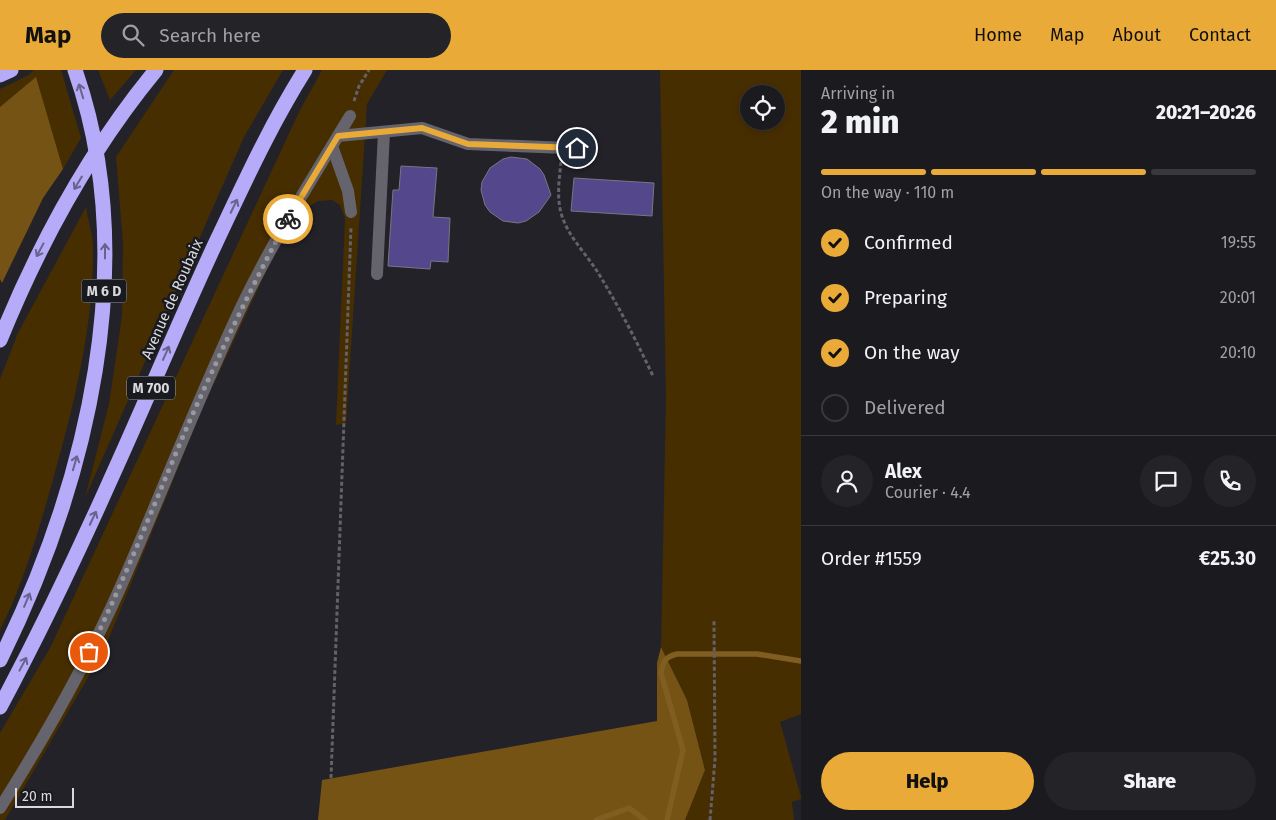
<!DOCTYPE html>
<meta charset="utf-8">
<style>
body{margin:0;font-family:"Fira Sans",sans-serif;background:#232328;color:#f1f3f6;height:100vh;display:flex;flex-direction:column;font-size:19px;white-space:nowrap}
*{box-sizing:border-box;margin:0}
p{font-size:16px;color:#9fa1a4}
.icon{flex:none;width:28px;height:28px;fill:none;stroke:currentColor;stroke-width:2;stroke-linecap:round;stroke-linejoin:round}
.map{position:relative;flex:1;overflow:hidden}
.side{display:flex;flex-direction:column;background:#1a1a1f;width:475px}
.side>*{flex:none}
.controls{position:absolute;left:740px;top:15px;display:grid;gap:10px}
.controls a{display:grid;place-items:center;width:45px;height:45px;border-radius:50%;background:#1a1a1f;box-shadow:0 2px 8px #0003,0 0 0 1px #38383d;font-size:25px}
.scale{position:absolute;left:15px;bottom:12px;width:59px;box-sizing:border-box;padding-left:5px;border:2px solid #d8d8dd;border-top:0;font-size:14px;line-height:18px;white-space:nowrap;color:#d8d8dd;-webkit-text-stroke:4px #191920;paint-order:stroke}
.pin{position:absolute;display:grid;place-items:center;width:42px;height:42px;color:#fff;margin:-21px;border:2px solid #fff;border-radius:50%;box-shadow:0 1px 5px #0007}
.courier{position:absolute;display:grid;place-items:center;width:50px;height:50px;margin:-25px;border:4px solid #eaaa38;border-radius:50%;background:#fff;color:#222;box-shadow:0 1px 6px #0007}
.head em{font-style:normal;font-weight:800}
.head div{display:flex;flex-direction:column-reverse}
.head{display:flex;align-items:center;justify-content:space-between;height:85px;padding:0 20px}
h1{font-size:32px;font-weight:800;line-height:38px}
.bar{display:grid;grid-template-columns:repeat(4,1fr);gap:8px 5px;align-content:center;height:60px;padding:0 20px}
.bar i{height:6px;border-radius:4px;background:#38383d}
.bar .active{background:#eaaa38}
.bar p{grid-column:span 4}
.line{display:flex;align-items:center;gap:12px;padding:0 20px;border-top:1px solid #38383d}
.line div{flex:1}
.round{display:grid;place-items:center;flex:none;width:52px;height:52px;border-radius:26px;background:#232328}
ol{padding:0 20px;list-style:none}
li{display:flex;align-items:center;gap:15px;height:55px}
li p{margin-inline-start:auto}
li .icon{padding:5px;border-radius:50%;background:#eaaa38;color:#111;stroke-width:4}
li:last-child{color:#9fa1a4}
li i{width:28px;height:28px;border:2px solid #38383d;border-radius:50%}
.action{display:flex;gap:10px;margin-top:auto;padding:10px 20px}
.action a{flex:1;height:58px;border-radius:30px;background:#eaaa38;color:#111;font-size:20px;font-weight:800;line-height:58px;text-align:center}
.action a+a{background:#232328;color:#f1f3f6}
header{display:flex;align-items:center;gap:30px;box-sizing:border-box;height:70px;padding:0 25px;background:#eaaa38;color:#111}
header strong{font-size:24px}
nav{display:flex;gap:28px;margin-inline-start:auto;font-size:18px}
.search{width:350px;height:45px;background:#232328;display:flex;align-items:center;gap:12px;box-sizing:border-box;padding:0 18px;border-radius:28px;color:#9fa1a4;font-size:19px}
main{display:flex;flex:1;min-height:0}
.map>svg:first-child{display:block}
.green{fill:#472e00;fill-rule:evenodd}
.forest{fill:#755314}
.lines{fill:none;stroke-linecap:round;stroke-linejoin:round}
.stream{stroke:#805e22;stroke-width:5.5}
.building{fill:#54478c;stroke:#787780}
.path{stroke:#636268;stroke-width:3;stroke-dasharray:4 2.5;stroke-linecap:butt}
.minor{stroke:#65646d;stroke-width:12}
.highway{stroke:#b6abf9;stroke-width:15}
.oneway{stroke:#68628c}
.done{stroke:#99989e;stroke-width:5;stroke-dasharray:0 9}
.route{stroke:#eaaa38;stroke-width:6}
.labels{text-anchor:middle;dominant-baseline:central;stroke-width:5;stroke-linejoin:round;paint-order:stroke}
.shield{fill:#191920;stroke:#9f9fa4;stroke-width:1}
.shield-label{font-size:14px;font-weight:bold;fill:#d8d8dd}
.street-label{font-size:15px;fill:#d8d8dd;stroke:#191920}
</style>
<header>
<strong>Map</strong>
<div class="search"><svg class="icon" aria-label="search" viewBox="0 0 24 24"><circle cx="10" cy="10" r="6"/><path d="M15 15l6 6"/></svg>Search here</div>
<nav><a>Home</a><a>Map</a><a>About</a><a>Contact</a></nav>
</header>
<main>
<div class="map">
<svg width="801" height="750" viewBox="0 0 801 750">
<rect width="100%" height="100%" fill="#232229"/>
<g class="green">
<polygon points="34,0 61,0 81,68 63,99 36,8 0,37 0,19 29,5"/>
<polygon points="98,0 136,0 110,30"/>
<polygon points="174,0 283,0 244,67 85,428 109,334 122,246 123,174 116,87"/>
<polygon points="322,0 387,0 367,34 346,353 336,355 345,148 340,135 332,130 318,131 302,141 289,159 270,193 202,339 104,580 5,750 0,750 0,663 50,578 299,42"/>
<path d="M660 0H801V644L780 652 801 727V729L792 732 794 750H685L705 700 687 630 661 577 666 328ZM749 24H776V51H749Z"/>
<path d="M86 137C88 151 93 165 93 179 94 256 73 339 52 413 38 463 23 514 0 560V309L18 263Z"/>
</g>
<g class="forest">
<polygon points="36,7 63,99 43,128 2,213 0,209 0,37"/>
<polygon points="661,577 687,630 705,700 685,750 318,750 322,710 657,651 657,593"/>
</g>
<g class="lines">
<g class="stream">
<polyline points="596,750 629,738 645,750"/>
<path d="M667 750 683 680 661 603C663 591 665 587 677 584H757L801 591"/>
</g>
</g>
<g class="building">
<polygon points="511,87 527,89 540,99 544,105 551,125 539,142 526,151 518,153 503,151 490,142 485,135 481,120 482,112 490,98 503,89"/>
<polygon points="401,96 437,98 433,147 450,148 448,192 431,191 430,199 388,196 393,120 399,120"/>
<polygon points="574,108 654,113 652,146 571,141"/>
</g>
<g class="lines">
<g class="path">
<polyline points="354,31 359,16 369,0"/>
<path d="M561 92C559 111 556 131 563 149 570 168 586 184 597 201 618 235 636 270 653 306"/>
<polyline points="331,708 351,157"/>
<polyline points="710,750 715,689 714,550"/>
</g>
<g class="minor">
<polyline points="338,66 422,58 468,74 591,79"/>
<polyline points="332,76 348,121 351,142"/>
<polyline points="377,204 384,62"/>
<path d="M0 738C45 667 87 593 121 516 163 420 200 323 245 229 276 166 313 107 350 46"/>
</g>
<g class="highway">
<polyline points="0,5 11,0"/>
<path d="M0 270C39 174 90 80 156 0"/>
<path d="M0 590C87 413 142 192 75 0"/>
<path d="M0 637C39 564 75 489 109 413 146 332 180 249 218 168 245 111 271 54 305 0"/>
</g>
</g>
<defs><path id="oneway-shaft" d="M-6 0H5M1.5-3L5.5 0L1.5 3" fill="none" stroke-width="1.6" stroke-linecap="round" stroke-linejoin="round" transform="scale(1.25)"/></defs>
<g class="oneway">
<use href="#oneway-shaft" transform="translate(81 21) rotate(-107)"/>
<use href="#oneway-shaft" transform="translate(78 113) rotate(121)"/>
<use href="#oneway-shaft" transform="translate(234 136) rotate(-64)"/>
<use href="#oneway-shaft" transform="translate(40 180) rotate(118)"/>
<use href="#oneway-shaft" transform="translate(105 181) rotate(-90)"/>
<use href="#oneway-shaft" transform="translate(166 283) rotate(-66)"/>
<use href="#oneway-shaft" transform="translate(75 393) rotate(-74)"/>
<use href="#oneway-shaft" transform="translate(93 448) rotate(-65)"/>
<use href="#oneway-shaft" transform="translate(27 530) rotate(-67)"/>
<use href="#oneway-shaft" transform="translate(23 594) rotate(-62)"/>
</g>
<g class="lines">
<path class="done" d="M89 582C124 511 153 437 184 364 216 291 250 219 288 149"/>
<polyline class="route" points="288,149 338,66 422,58 468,74 577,78"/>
</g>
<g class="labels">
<g class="shield">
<rect x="81.5" y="209.5" width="45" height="23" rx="4"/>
<rect x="127" y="306.5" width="48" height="23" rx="4"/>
</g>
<g class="shield-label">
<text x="104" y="221">M 6 D</text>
<text x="151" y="318">M 700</text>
</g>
<g class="street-label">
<text transform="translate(172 229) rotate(-66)">Avenue de Roubaix</text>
</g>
</g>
</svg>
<div class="controls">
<a><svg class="icon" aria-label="locate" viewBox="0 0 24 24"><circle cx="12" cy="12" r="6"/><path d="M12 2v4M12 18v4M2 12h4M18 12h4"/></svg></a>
</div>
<div class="scale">20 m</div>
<div class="pin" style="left:89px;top:582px;background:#ea580c"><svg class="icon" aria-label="bag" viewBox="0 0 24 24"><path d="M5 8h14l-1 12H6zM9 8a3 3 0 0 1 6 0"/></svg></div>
<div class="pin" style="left:577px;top:78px;background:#1f2937"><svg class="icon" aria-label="home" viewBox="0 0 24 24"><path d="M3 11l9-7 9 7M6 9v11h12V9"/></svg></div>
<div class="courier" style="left:288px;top:149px"><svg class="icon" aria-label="bike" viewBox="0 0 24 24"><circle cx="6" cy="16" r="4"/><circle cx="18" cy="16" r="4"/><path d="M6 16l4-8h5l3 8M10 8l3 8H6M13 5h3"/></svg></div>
</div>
<section class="side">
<div class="head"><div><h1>2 min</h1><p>Arriving in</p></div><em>20:21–20:26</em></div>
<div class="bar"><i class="active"></i><i class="active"></i><i class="active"></i><i></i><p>On the way · 110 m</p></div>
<ol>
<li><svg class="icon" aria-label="check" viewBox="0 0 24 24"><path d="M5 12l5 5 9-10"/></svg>Confirmed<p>19:55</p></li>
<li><svg class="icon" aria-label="check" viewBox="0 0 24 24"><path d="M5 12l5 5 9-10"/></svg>Preparing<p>20:01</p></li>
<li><svg class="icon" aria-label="check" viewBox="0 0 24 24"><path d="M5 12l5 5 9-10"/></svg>On the way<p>20:10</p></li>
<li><i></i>Delivered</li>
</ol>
<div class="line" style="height:90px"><a class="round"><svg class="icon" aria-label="person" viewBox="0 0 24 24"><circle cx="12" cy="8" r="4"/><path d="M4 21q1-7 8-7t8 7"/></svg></a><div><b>Alex</b><p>Courier · 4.4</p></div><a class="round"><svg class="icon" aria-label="chat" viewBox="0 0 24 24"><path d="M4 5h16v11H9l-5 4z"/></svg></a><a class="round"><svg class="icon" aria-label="phone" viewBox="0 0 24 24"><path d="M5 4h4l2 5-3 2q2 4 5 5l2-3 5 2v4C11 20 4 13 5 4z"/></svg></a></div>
<div class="line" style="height:65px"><div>Order #1559</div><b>€25.30</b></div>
<div class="action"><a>Help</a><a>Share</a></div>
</section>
</main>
